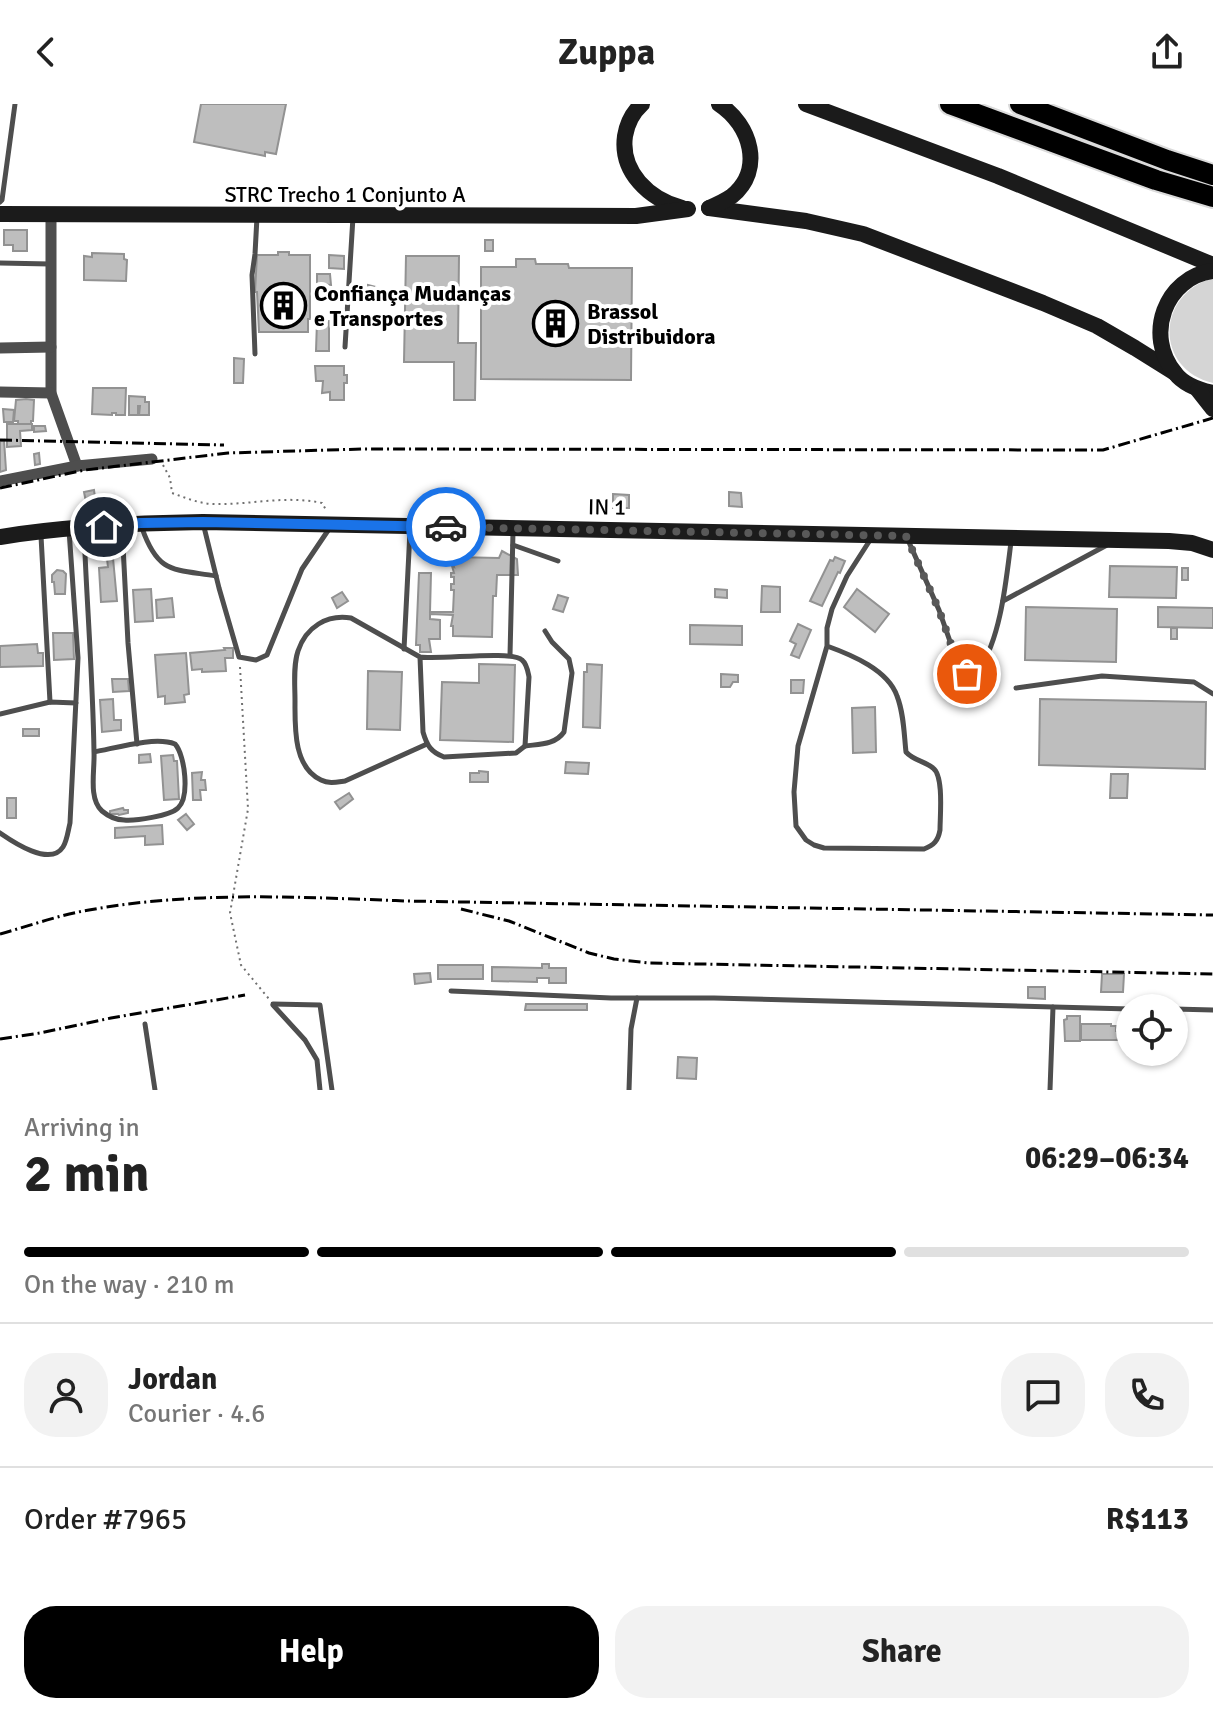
<!DOCTYPE html>
<meta charset="utf-8">
<style>
body{margin:0;font-family:Signika,sans-serif;background:#f2f2f2;color:#222;height:100vh;display:flex;flex-direction:column;font-size:30px;white-space:nowrap}
*{box-sizing:border-box;margin:0}
p{font-size:26px;color:#767676}
.icon{flex:none;width:44px;height:44px;fill:none;stroke:currentColor;stroke-width:2;stroke-linecap:round;stroke-linejoin:round}
.map{position:relative;height:986px;overflow:hidden}
.details{display:flex;flex-direction:column;background:#fff;flex:1}
.details>*{flex:none}
.tools{position:absolute;left:1116px;top:890px;display:grid;gap:16px}
.tools a{display:grid;place-items:center;width:72px;height:72px;border-radius:50%;background:#fff;box-shadow:0 2px 6px #0004;font-size:40px}
.pin{position:absolute;display:grid;place-items:center;width:68px;height:68px;color:#fff;margin:-34px;border:4px solid #fff;border-radius:50%;box-shadow:0 2px 8px #0007}
.courier{position:absolute;display:grid;place-items:center;width:80px;height:80px;margin:-40px;border:6px solid #1a73e8;border-radius:50%;background:#fff;color:#222;box-shadow:0 2px 10px #0007}
.summary em{font-style:normal;font-weight:800}
.summary div{display:flex;flex-direction:column-reverse}
.summary{display:flex;align-items:center;justify-content:space-between;height:136px;padding:0 24px}
h1{font-size:52px;font-weight:800;line-height:60px}
.bar{display:grid;grid-template-columns:repeat(4,1fr);gap:12px 8px;align-content:center;height:96px;padding:0 24px}
.bar i{height:10px;border-radius:6px;background:#e0e0e0}
.bar .selected{background:#000}
.bar p{grid-column:span 4}
.line{display:flex;align-items:center;gap:20px;padding:0 24px;border-top:2px solid #e0e0e0}
.line div{flex:1}
.round{display:grid;place-items:center;flex:none;width:84px;height:84px;border-radius:32px;background:#f2f2f2}
.primary-button{display:flex;gap:16px;margin-top:auto;padding:16px 24px}
.primary-button a{flex:1;height:92px;border-radius:32px;background:#000;color:#fff;font-size:32px;font-weight:800;line-height:92px;text-align:center}
.primary-button a+a{background:#f2f2f2;color:#222}
header{display:flex;justify-content:space-between;align-items:center;height:104px;padding:0 24px;background:#fff;font-size:36px;font-weight:800}
.map>svg:first-child{display:block}
.green{fill:#d5d5d5}
.building{fill:#bebebe;stroke:#929292;stroke-width:2}
.lines{fill:none;stroke-linecap:round;stroke-linejoin:round}
.highway-casing{stroke:#dbdbdb;stroke-width:24}
.path{stroke:#707070;stroke-width:2;stroke-dasharray:2 4;stroke-linecap:butt}
.lane{stroke:#4e4e4e;stroke-width:5}
.street{stroke:#4e4e4e;stroke-width:11}
.secondary{stroke:#1b1b1b;stroke-width:16}
.highway{stroke:#000;stroke-width:20}
.rail{stroke:#000;stroke-width:3;stroke-dasharray:12 4 2 4;stroke-linecap:butt}
.done{stroke:#595959;stroke-width:8;stroke-dasharray:0 14.4}
.route{stroke:#1a73e8;stroke-width:10}
.labels{text-anchor:middle;dominant-baseline:central;stroke-width:8;stroke-linejoin:round;paint-order:stroke}
.street-label{font-size:22px;fill:#000;stroke:#fff}
.poi-label{font-size:22px;font-weight:bold;fill:#000;stroke:#fff;text-anchor:start}
</style>
<header><svg class="icon" aria-label="back" viewBox="0 0 24 24"><path d="M15 5l-7 7 7 7"/></svg>Zuppa<svg class="icon" aria-label="share" viewBox="0 0 24 24"><path d="M12 15V3M7 8l5-5 5 5M5 13v7h14v-7"/></svg></header>
<div class="map">
<svg width="1213" height="986" viewBox="0 0 1213 986">
<rect width="100%" height="100%" fill="#fff"/>
<path class="green" d="M1213 174V279C1154 265 1156 190 1213 174Z"/>
<g class="building">
<polygon points="201,0 286,0 276,50 265,48 265,52 194,38"/>
<polygon points="4,126 27,126 27,147 13,147 13,141 4,141"/>
<rect x="485" y="136" width="8" height="11"/>
<polygon points="278,148 289,148 289,151 310,151 310,215 308,215 308,228 259,228 257,188 255,188 257,151 278,151"/>
<polygon points="92,149 124,150 124,155 127,156 126,177 84,176 84,152 92,153"/>
<polygon points="329,151 344,152 344,165 329,164"/>
<polygon points="406,152 459,152 458,239 476,239 475,296 454,296 454,258 404,258"/>
<polygon points="516,155 535,155 536,160 568,160 569,164 632,164 631,276 481,275 481,163 516,163"/>
<polygon points="317,170 330,170 331,181 317,180"/>
<polygon points="368,181 376,183 376,188 373,188 373,194 368,194"/>
<polygon points="358,188 366,188 366,196 358,195"/>
<polygon points="317,217 329,217 329,247 316,247"/>
<polygon points="234,254 244,255 243,279 234,279"/>
<polygon points="315,262 344,262 344,271 347,271 347,279 344,279 344,296 330,296 330,288 322,289 323,277 316,277"/>
<polygon points="93,284 126,284 125,311 116,311 116,309 112,309 112,311 92,310"/>
<polygon points="129,292 145,293 145,298 149,298 149,311 139,311 140,302 138,302 138,311 129,311"/>
<polygon points="26,295 34,296 33,317 31,317 31,320 18,320 18,317 14,317 16,296"/>
<polygon points="3,305 14,306 13,318 4,318"/>
<polygon points="7,320 32,320 32,326 20,327 21,342 7,343"/>
<polygon points="34,322 45,322 46,327 34,328"/>
<polygon points="4,336 6,366 0,368 0,337"/>
<polygon points="39,349 40,360 35,361 34,350"/>
<polygon points="94,386 96,401 87,403 84,388"/>
<polygon points="729,388 741,389 742,403 729,402"/>
<polygon points="613,390 629,391 629,404 613,404"/>
<polygon points="440,437 467,438 466,446 440,445"/>
<polygon points="502,447 517,455 518,471 497,471 496,492 493,492 492,533 453,532 453,522 451,522 453,511 430,510 430,515 440,516 440,535 429,535 431,548 420,548 420,541 416,541 419,469 431,469 430,508 453,508 454,486 451,486 451,480 454,480 454,473 451,473 451,469 454,469 452,462 454,463 452,455 454,456 454,453 499,454"/>
<polygon points="835,453 845,457 840,469 838,468 822,502 810,497 830,456 833,457"/>
<polygon points="113,454 117,497 101,498 99,464 108,463 107,455"/>
<polygon points="1110,462 1177,463 1176,494 1109,493"/>
<rect x="1182" y="464" width="6" height="12"/>
<polygon points="57,466 63,467 66,470 65,490 55,490 54,478 52,478 52,471"/>
<polygon points="762,482 780,483 780,508 761,508"/>
<polygon points="151,485 153,517 135,518 133,486"/>
<polygon points="715,485 727,486 727,494 715,493"/>
<polygon points="857,485 889,510 875,528 844,503"/>
<polygon points="342,488 348,497 337,504 332,494"/>
<polygon points="558,491 568,494 563,508 553,505"/>
<polygon points="172,494 174,513 157,514 156,496"/>
<polygon points="1026,503 1117,505 1116,558 1025,556"/>
<polygon points="1158,503 1213,504 1213,524 1158,523"/>
<polygon points="798,520 811,526 799,554 791,551 796,540 790,537"/>
<polygon points="690,521 742,522 742,541 690,540"/>
<rect x="1171" y="524" width="6" height="11"/>
<polygon points="53,529 73,529 74,555 54,556"/>
<polygon points="37,540 38,549 43,549 43,562 0,563 0,542"/>
<polygon points="224,544 233,544 233,554 225,554 226,567 202,568 202,565 192,566 190,549 225,546"/>
<polygon points="186,549 189,590 184,591 185,598 165,600 165,592 158,593 155,551"/>
<polygon points="479,560 515,561 513,638 440,636 442,578 479,579"/>
<polygon points="587,560 602,561 600,624 583,623 584,568 587,568"/>
<polygon points="368,567 402,568 400,626 367,625"/>
<polygon points="721,570 738,571 738,578 733,578 730,583 721,583"/>
<polygon points="112,575 128,575 129,587 113,588"/>
<polygon points="791,576 804,576 803,589 791,589"/>
<polygon points="113,595 114,616 121,616 121,626 102,628 100,596"/>
<polygon points="1040,595 1206,598 1205,665 1039,661"/>
<polygon points="875,603 876,648 853,649 852,604"/>
<rect x="23" y="625" width="16" height="7"/>
<polygon points="150,650 151,658 139,659 139,651"/>
<polygon points="173,651 174,657 177,657 179,695 164,696 161,652"/>
<polygon points="566,658 589,659 588,670 565,669"/>
<polygon points="479,667 488,668 488,678 470,678 470,669 479,669"/>
<polygon points="202,668 201,676 205,676 206,686 200,686 201,696 193,696 192,669"/>
<polygon points="1111,670 1128,670 1127,694 1110,694"/>
<polygon points="349,689 353,695 340,705 335,698"/>
<rect x="7" y="694" width="9" height="20"/>
<polygon points="123,704 124,706 128,706 128,709 119,711 118,710 110,710 110,707"/>
<polygon points="186,710 194,720 187,726 178,716"/>
<polygon points="162,721 163,740 145,741 145,732 115,734 115,724"/>
<polygon points="542,860 549,860 549,864 566,864 566,879 549,879 549,874 537,874 537,878 492,877 492,863 542,864"/>
<rect x="438" y="861" width="45" height="14"/>
<polygon points="430,869 431,878 415,880 414,870"/>
<polygon points="1102,870 1124,870 1123,888 1101,888"/>
<polygon points="1028,883 1045,883 1045,895 1028,894"/>
<polygon points="526,900 587,900 587,906 525,906"/>
<polygon points="1067,912 1080,912 1080,937 1065,937 1064,916 1067,915"/>
<polygon points="1081,920 1111,920 1111,922 1116,922 1116,927 1119,927 1118,936 1081,936"/>
<polygon points="678,953 697,954 696,975 677,974"/>
</g>
<g class="lines">
<defs>
<g id="highway">
<polyline points="950,0 1156,76 1213,93"/>
<polyline points="1020,0 1167,56 1213,71"/>
</g>
</defs>
<use href="#highway" class="highway-casing"/>
<g class="path">
<path d="M163 361 170 374 172 389C186 394 200 400 215 400 250 401 286 391 322 399L326 406"/>
<polyline points="240,563 248,705 230,809 241,861 269,895"/>
</g>
<g class="lane">
<polyline points="0,98 2,96 15,0"/>
<polyline points="0,159 50,160"/>
<polyline points="345,243 353,113"/>
<polyline points="255,250 252,171 255,150 257,113"/>
<polyline points="122,422 128,539 137,640"/>
<polyline points="204,423 219,484 239,553 256,556 267,551 302,465 329,425"/>
<path d="M142 424C158 470 173 465 216 472"/>
<path d="M86 426 85 450C88 516 93 582 94 648 95 665 88 695 102 707 108 712 116 716 124 716 135 717 170 712 178 704 190 693 185 651 175 640 155 632 116 644 94 648"/>
<polyline points="41,432 50,598"/>
<path d="M908 436 939 506 959 563 962 567 967 570 979 566C1001 533 1006 477 1011 438"/>
<polyline points="513,441 558,457"/>
<polyline points="1003,497 1107,441"/>
<path d="M827 542C852 551 888 566 897 592 904 610 904 630 906 648 914 657 925 657 933 664 944 672 940 712 940 726 938 737 934 741 924 745L824 744 814 741 806 736 796 722 794 688 798 642 827 542V524L832 505 847 472 872 433"/>
<polyline points="404,545 410,427"/>
<polyline points="510,551 513,428"/>
<path d="M420 553 423 628C427 642 431 648 444 653L516 649 525 642 529 573C528 568 527 560 522 556 511 546 441 556 420 553L351 514C327 510 306 523 298 547 293 562 295 581 295 597 295 622 293 663 321 676 329 680 337 678 345 677L427 640"/>
<polyline points="1016,584 1102,572 1194,578 1213,590"/>
<polyline points="0,610 50,598 76,599"/>
<path d="M525 642C539 640 555 641 564 628L572 569 569 555 552 538 545 527"/>
<path d="M0 729C13 738 50 763 63 743 67 737 68 727 70 719L78 554 69 426"/>
<polyline points="451,887 611,894 714,894 1130,905"/>
<polyline points="273,900 320,901 332,986"/>
<polyline points="273,901 305,936 317,956 320,986"/>
<polyline points="1174,905 1213,906"/>
<polyline points="145,920 155,986"/>
<polyline points="629,986 631,925 637,894"/>
<polyline points="1050,986 1053,903"/>
</g>
<g class="street">
<polyline points="51,110 51,289 77,362"/>
<polyline points="0,244 51,243"/>
<polyline points="0,288 51,289"/>
<polyline points="0,377 77,362 152,355"/>
</g>
<g class="secondary">
<path d="M642 0C632 9 627 20 625 32 620 68 649 95 682 104"/>
<polyline points="806,0 998,72 1213,161"/>
<polyline points="709,104 806,117 863,130 1043,199 1097,222 1135,244 1175,269"/>
<path d="M709 104C716 101 725 97 732 92 764 66 751 21 719 0"/>
<polyline points="0,110 636,112 688,105"/>
<path d="M1213 167C1165 173 1144 232 1175 269 1184 281 1199 286 1213 289"/>
<polyline points="1198,286 1213,305"/>
<path d="M0 433C67 422 135 419 203 418L1169 437 1192 439 1213 446"/>
</g>
<use href="#highway" class="highway"/>
<g class="rail">
<polyline points="0,336 224,341"/>
<polyline points="0,384 85,366 228,349 363,345 1103,346 1213,314"/>
<polyline points="461,805 509,817 589,849 614,855 649,859 1213,870"/>
<path d="M0 830C29 822 59 811 89 806 194 787 300 793 406 797L1213 811"/>
<polyline points="0,935 40,929 111,914 245,891"/>
</g>
</g>
<g class="lines">
<polyline class="done" points="446,423 906,432 939,506 959,563 962,567 967,570"/>
<polyline class="route" points="104,423 140,419 203,418 446,423"/>
</g>
<defs>
<symbol id="building-ring" viewBox="-11 -11 22 22"><circle r="9.5" fill="#fff" stroke="#000" stroke-width="1.5"/><path d="M-4-6H4V6H1V3H-1V6H-4ZM-2.5-4.3h1.7v1.8h-1.7ZM.8-4.3h1.7v1.8H.8ZM-2.5-1h1.7V.8h-1.7ZM.8-1h1.7V.8H.8Z" fill="#000"/></symbol>
</defs>
<g fill-rule="evenodd">
<use href="#building-ring" x="258" y="176" width="51" height="51"/>
<use href="#building-ring" x="530" y="194" width="51" height="51"/>
</g>
<g class="labels">
<g class="street-label">
<text x="345" y="90">STRC Trecho 1 Conjunto A</text>
<text transform="translate(607 403) rotate(1)">IN 1</text>
</g>
<g class="poi-label">
<text x="314" y="189">Confiança Mudanças<tspan x="314" dy="25">e Transportes</tspan></text>
<text x="587" y="207">Brassol<tspan x="587" dy="25">Distribuidora</tspan></text>
</g>
</g>
</svg>
<div class="tools">
<a><svg class="icon" aria-label="locate" viewBox="0 0 24 24"><circle cx="12" cy="12" r="6"/><path d="M12 2v4M12 18v4M2 12h4M18 12h4"/></svg></a>
</div>
<div class="pin" style="left:967px;top:570px;background:#ea580c"><svg class="icon" aria-label="bag" viewBox="0 0 24 24"><path d="M5 8h14l-1 12H6zM9 8a3 3 0 0 1 6 0"/></svg></div>
<div class="pin" style="left:104px;top:423px;background:#1f2937"><svg class="icon" aria-label="home" viewBox="0 0 24 24"><path d="M3 11l9-7 9 7M6 9v11h12V9"/></svg></div>
<div class="courier" style="left:446px;top:423px"><svg class="icon" aria-label="car" viewBox="0 0 24 24"><path d="M5 17H2v-5l4-1 3-4h7l3 4 3 1v5h-3M9 17h6M6 11h13"/><circle cx="7" cy="17" r="2"/><circle cx="17" cy="17" r="2"/></svg></div>
</div>
<section class="details">
<div class="summary"><div><h1>2 min</h1><p>Arriving in</p></div><em>06:29–06:34</em></div>
<div class="bar"><i class="selected"></i><i class="selected"></i><i class="selected"></i><i></i><p>On the way · 210 m</p></div>
<div class="line" style="height:144px"><a class="round"><svg class="icon" aria-label="person" viewBox="0 0 24 24"><circle cx="12" cy="8" r="4"/><path d="M4 21q1-7 8-7t8 7"/></svg></a><div><b>Jordan</b><p>Courier · 4.6</p></div><a class="round"><svg class="icon" aria-label="chat" viewBox="0 0 24 24"><path d="M4 5h16v11H9l-5 4z"/></svg></a><a class="round"><svg class="icon" aria-label="phone" viewBox="0 0 24 24"><path d="M5 4h4l2 5-3 2q2 4 5 5l2-3 5 2v4C11 20 4 13 5 4z"/></svg></a></div>
<div class="line" style="height:104px"><div>Order #7965</div><b>R$113</b></div>
<div class="primary-button"><a>Help</a><a>Share</a></div>
</section>
